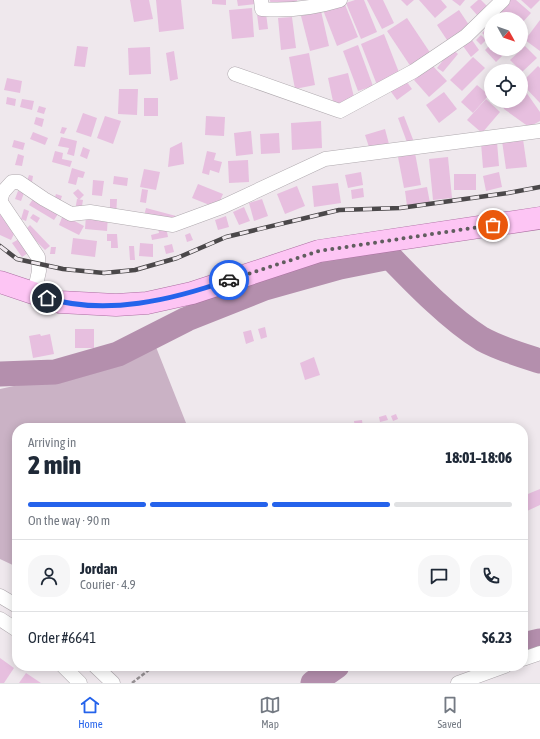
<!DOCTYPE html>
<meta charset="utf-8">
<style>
body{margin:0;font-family:"Asap Condensed",sans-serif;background:#f6f6f7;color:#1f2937;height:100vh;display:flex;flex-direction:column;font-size:15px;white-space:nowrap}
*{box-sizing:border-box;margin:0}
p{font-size:13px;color:#747a83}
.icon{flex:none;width:22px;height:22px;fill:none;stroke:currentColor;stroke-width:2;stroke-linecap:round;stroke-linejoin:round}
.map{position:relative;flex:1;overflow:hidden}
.sheet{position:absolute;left:12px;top:423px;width:516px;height:248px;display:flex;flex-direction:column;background:#fff;border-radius:16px;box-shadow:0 2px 10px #0003}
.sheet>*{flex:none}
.needle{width:26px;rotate:130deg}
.fabs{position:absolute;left:484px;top:12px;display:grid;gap:8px}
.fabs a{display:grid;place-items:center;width:44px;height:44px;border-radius:50%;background:#fff;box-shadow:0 2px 10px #0003;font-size:20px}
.pin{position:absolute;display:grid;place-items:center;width:34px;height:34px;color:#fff;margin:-17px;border:2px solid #fff;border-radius:50%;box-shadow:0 1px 4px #0007}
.courier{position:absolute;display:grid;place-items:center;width:40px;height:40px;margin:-20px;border:3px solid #2563eb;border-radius:50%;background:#fff;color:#222;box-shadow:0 1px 5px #0007}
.summary em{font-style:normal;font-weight:800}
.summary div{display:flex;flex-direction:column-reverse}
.summary{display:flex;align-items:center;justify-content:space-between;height:68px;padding:0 16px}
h1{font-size:26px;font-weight:800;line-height:30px}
.bar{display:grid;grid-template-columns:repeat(4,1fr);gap:6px 4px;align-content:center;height:48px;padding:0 16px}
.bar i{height:5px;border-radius:3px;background:#e0e1e3}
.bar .current{background:#2563eb}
.bar p{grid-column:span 4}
.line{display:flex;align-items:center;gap:10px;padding:0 16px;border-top:1px solid #e0e1e3}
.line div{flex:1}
.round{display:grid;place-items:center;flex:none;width:42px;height:42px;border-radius:16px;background:#f6f6f7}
.dock{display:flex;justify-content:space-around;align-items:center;height:56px;border-top:1px solid #e0e1e3;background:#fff;font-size:11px;color:#747a83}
.dock a{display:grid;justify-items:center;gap:2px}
.dock .current{color:#2563eb}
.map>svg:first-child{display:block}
.green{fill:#cab2c5}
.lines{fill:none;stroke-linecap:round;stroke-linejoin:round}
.river{stroke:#b48fad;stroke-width:25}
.building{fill:#e7bfdf}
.minor-casing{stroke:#afa9ae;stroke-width:15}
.primary-casing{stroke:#ab6ea1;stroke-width:23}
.path{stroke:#948f92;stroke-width:2.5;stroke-dasharray:4 2;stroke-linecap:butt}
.minor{stroke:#fff;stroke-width:14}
.primary{stroke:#fdc5f4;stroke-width:22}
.rail-casing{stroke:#4b484a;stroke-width:4.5}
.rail{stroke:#efe8ed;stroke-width:3;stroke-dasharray:9;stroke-linecap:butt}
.done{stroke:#615d5f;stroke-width:4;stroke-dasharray:0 7.2}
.route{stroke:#2563eb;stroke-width:5}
</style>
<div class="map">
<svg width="540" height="683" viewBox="0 0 540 683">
<rect width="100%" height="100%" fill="#efe8ed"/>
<polygon class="green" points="154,342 188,428 17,428 17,567 0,559 0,389 115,364"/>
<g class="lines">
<g class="river">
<path d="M0 374 55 372 118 354 187 319 265 288 340 267 390 257C416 284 450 319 482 339 500 349 521 355 540 361"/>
<polyline points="523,645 540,641"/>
<polyline points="313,683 337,666"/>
</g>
</g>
<g class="building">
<polygon points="130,0 149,0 153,19 134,22"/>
<polygon points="156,0 181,0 184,29 159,32"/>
<polygon points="212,0 226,0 226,5 212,4"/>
<polygon points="237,0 255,0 256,4 238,6"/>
<polygon points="270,0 297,0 298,4 271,7"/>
<polygon points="355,0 364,0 377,32 361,39 346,3"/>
<polygon points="367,0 383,0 394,23 382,29"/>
<polygon points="401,0 414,0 407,6"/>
<polygon points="419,0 441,0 447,7 435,18"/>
<polygon points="452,0 465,0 460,6"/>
<polygon points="478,0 481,0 487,6 477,15 470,7"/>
<polygon points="508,0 516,0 531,13 521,24 521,19 506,19 498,11"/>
<polygon points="521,0 540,0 531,9"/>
<polygon points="344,2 358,37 337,46 323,10"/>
<polygon points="252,8 254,37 232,39 229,10"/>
<polygon points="459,10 471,28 449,43 437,25"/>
<polygon points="321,11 329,46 310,51 301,16"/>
<polygon points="492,12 500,19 491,19 491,41 482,33 488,27 483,23"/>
<polygon points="266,13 268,29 259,30 257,14"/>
<polygon points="292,17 296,48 281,50 278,18"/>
<polygon points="407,18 431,54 411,67 387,31"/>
<polygon points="540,20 540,51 525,40"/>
<polygon points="384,34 400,75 377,85 361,44"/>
<polygon points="481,35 486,40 481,45 476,40"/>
<polygon points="472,40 479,50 471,57 463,46"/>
<polygon points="491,44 491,49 497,49 503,55 496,62 485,50"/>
<polygon points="358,45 373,86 358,91 343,51"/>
<polygon points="77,46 88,47 85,67 74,66"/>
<polygon points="525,46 537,58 522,72 510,60"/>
<polygon points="150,47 151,74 129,75 128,48"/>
<polygon points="452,49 458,54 443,72 437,68"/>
<polygon points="499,49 512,49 506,55"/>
<polygon points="174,51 178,79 170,81 166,53"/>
<polygon points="309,53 315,85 295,89 289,57"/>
<polygon points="473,57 485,68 462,91 450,80"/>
<polygon points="431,64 447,81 429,97 414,80"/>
<polygon points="538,66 540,68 540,103 521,83"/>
<polygon points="348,73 355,101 334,106 328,78"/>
<polygon points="7,78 22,81 20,93 4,90"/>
<polygon points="404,78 412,89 397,100 389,89"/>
<polygon points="477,85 489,95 473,113 461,102"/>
<polygon points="521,85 540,112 540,121 529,127 504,109 501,101 521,101"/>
<polygon points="119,89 138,89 137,115 118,114"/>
<polygon points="444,92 457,109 439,123 426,105"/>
<polygon points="7,97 16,99 15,106 6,104"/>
<rect x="144" y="98" width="14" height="18"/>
<polygon points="22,99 34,101 32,110 20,107"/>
<polygon points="486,99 500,112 482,133 467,120"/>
<polygon points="39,106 46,108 44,114 37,112"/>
<polygon points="83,113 97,118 91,137 76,132"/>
<polygon points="105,116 121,121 113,144 97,138"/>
<polygon points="206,116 225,117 224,136 205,135"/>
<polygon points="404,116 414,142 408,145 398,118"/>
<polygon points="36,117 44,119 42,127 34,124"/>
<polygon points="321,121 322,148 292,150 291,123"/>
<polygon points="62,127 67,128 64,134 60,133"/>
<polygon points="385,129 389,144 370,150 365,135"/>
<polygon points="251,131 253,154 236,156 234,133"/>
<polygon points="33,132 48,138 45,145 30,139"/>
<polygon points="279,133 280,153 261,154 260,134"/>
<polygon points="61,137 77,141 74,156 67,154 69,148 58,146"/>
<polygon points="523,139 527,167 506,169 502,141"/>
<polygon points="14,140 25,143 23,150 12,147"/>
<polygon points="182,142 184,164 168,167 170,148"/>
<polygon points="497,142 499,166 483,168 481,143"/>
<polygon points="83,147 90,150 87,159 80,156"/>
<polygon points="55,151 63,153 62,159 72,161 70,167 52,162"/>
<polygon points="207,151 216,153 214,160 222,162 219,173 210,170 209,175 202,173"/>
<polygon points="415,153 421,185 404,188 398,157"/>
<polygon points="18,154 24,156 22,166 15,165"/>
<polygon points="448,157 452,198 433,200 429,159"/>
<polygon points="248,160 249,182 229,183 228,161"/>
<polygon points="72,168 85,172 83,178 78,177 76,185 68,183"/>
<polygon points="144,169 160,172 156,190 140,187"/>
<polygon points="361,172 363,185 348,188 345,175"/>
<polygon points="499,172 502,187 486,191 483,176"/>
<rect x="454" y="174" width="22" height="16"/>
<polygon points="29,175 33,176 32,182 27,181"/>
<polygon points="114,176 128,178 127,186 113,184"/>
<polygon points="93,180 104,181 102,196 92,195"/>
<polygon points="338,183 341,203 314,207 312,186"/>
<polygon points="198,184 223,194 217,208 192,198"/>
<polygon points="297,186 305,206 285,214 277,194"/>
<polygon points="427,187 430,203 407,206 405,191"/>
<polygon points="363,188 364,197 352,199 351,190"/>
<polygon points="78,189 84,195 79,200 73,193"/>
<polygon points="142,189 148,190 146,203 140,202"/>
<polygon points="18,191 24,193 21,201 15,199"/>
<polygon points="56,194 62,196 59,205 53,203"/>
<polygon points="33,199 58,214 54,220 29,205"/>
<polygon points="77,199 83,200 81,212 75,211"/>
<polygon points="110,199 117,199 116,217 110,217"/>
<polygon points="262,199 268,216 254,221 249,203"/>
<polygon points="244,207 250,221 239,225 233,212"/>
<polygon points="146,208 176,216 173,224 144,216"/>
<polygon points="24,209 29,211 26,221 21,219"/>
<polygon points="0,213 16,230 11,240 0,235"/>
<polygon points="33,214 40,218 37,223 30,218"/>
<polygon points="63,215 84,226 79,235 59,225"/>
<polygon points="86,215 108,216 107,231 85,229"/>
<polygon points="226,216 229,227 218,230 215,220"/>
<polygon points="30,225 50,246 45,250 25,230"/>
<polygon points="166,227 168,237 152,240 151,235 159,233 158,228"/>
<polygon points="190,233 193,240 187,242 185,235"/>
<polygon points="107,234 117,234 118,248 111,248 111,241 107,241"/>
<polygon points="73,238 97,241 95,257 71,254"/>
<polygon points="19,239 28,253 22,257 12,243"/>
<polygon points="140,243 153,244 153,257 139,256"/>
<polygon points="172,244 174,252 166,254 164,246"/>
<polygon points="129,246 134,246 135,260 130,260"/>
<polygon points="51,247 56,247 55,254 50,254"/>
<polygon points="265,327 267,337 261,339 258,329"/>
<rect x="75" y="329" width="19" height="19"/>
<polygon points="251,330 254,341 246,344 243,332"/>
<polygon points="40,334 41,336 50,334 54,354 33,358 29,336"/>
<polygon points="314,357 320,375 305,380 300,363"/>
<polygon points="396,414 398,419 393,421 391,416"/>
<polygon points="386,415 388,420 380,422 379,417"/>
<polygon points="362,420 363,428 355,428 354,421"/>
<polygon points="540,489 540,505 527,511 523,496"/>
<polygon points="0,658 14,668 4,683 0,683"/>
<polygon points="26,673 41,683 19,683"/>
</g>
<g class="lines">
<defs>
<g id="minor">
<path d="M261 0 262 9C290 11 314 8 340 0"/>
<polyline points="235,74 340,111 414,71 466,36 503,0"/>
<polyline points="0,201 3,192 12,182 19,182 44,199 71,214 90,212 173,225 222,207 325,159 540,131"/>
<polyline points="0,201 38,257 39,271 34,294"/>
<polyline points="0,596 17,606"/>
<polyline points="0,619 17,630"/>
<polyline points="523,659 540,653"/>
<polyline points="63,666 80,683"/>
<polyline points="95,666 113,683"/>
<polyline points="458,683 505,666"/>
</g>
<polyline id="primary" points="0,282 60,302 116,305 147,303 192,293 319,251 540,218"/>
</defs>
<use href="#minor" class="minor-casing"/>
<use href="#primary" class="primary-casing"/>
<polyline class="path" points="132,683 154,666"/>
<use href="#minor" class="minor"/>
<use href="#primary" class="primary"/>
<defs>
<polyline id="rail" points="0,246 17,259 63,269 104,273 135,270 177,258 226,237 339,210 400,208 508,193 540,187"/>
</defs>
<use href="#rail" class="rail-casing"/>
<use href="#rail" class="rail"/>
</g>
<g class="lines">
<polyline class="done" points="229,280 319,251 493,225"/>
<path class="route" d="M47 298C106 316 172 300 229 280"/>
</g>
</svg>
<div class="fabs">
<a><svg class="needle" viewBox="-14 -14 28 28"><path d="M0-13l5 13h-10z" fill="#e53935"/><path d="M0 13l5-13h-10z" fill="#747a83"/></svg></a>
<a><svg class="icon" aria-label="locate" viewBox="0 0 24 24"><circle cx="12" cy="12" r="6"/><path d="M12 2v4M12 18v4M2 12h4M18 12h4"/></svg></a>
</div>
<div class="pin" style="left:493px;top:225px;background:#ea580c"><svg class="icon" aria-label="bag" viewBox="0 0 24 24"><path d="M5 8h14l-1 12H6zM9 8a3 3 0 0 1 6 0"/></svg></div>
<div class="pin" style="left:47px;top:298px;background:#1f2937"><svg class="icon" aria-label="home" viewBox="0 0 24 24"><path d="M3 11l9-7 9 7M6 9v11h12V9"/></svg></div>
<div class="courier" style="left:229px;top:280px"><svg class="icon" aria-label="car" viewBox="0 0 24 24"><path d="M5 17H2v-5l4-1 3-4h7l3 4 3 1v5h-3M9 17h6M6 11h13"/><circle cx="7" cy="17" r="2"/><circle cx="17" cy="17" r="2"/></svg></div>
<section class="sheet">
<div class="summary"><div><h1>2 min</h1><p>Arriving in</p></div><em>18:01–18:06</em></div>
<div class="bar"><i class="current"></i><i class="current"></i><i class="current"></i><i></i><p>On the way · 90 m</p></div>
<div class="line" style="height:72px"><a class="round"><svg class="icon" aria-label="person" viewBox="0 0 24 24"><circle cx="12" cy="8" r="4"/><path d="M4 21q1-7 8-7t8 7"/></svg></a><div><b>Jordan</b><p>Courier · 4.9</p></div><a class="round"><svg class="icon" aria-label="chat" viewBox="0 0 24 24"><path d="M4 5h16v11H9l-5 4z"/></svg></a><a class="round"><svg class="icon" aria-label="phone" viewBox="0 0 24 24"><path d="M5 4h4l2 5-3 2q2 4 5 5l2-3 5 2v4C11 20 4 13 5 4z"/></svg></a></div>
<div class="line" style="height:52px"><div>Order #6641</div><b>$6.23</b></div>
</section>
</div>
<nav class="dock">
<a class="current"><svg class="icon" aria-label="home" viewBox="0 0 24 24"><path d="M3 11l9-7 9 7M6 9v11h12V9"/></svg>Home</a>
<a><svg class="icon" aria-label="map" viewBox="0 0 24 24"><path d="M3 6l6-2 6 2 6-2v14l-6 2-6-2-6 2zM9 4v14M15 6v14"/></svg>Map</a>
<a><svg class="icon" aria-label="saved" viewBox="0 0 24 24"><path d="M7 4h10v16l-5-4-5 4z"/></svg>Saved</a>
</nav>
